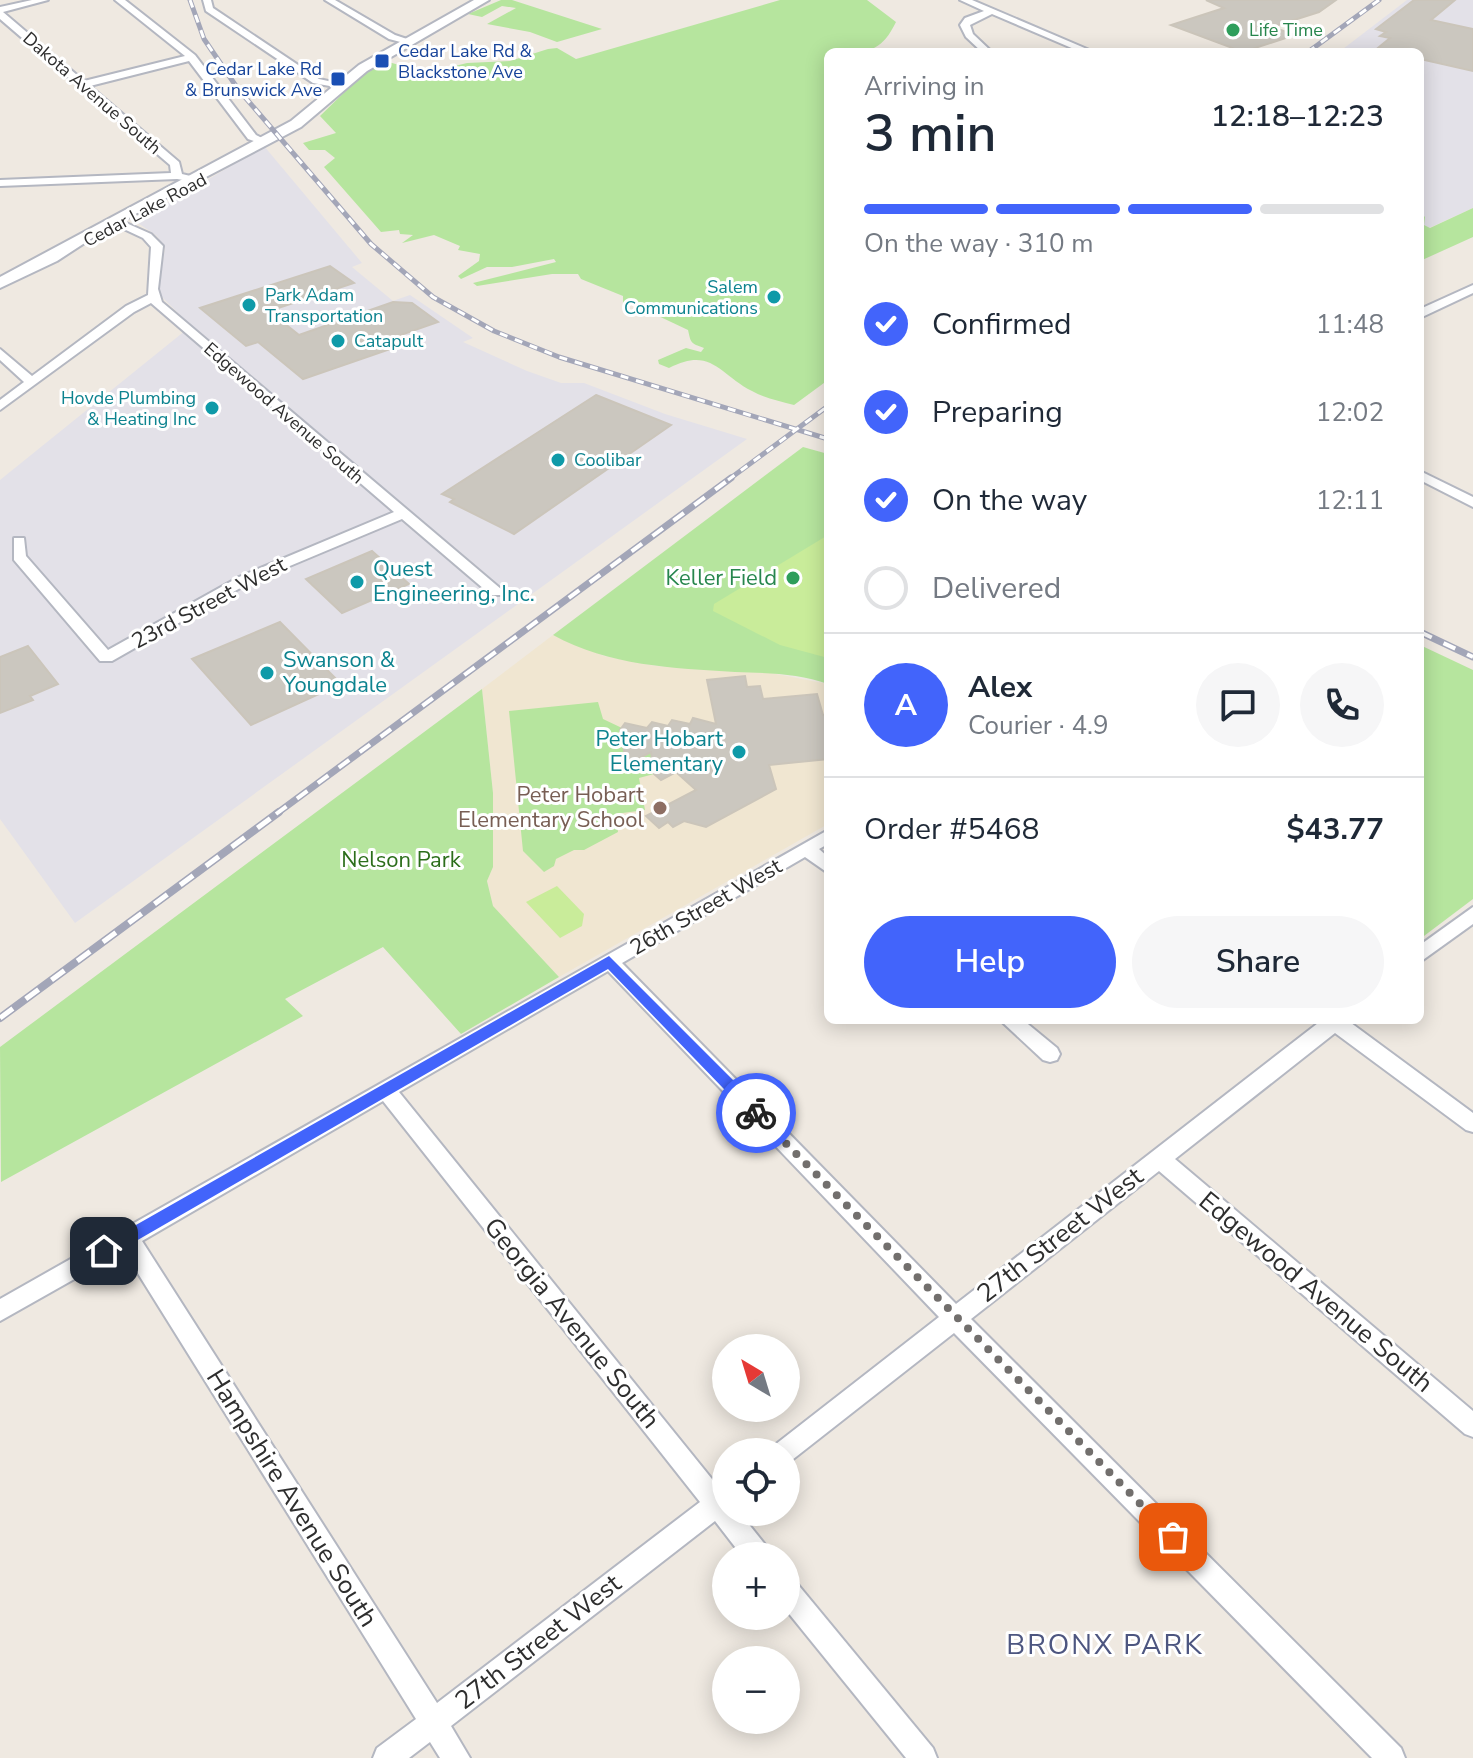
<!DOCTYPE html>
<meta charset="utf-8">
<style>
body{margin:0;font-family:"Nunito Sans",sans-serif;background:#f6f6f7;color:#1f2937;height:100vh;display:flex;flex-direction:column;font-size:30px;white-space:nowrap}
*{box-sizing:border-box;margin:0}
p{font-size:26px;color:#747a83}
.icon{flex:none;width:44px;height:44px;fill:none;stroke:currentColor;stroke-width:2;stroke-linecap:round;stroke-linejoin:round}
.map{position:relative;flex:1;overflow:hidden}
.drawer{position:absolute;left:824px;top:48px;width:600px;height:976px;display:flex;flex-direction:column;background:#fff;border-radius:12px;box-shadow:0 4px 20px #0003}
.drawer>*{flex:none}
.needle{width:52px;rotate:322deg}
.tools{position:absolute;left:712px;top:1334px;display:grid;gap:16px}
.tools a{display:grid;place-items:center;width:88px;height:88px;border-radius:50%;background:#fff;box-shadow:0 4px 20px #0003;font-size:40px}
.pin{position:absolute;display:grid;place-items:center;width:68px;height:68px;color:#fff;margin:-34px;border-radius:16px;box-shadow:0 4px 12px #0006}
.courier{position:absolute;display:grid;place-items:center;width:80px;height:80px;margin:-40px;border:6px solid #4264fb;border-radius:50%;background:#fff;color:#222;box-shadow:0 2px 10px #0007}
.head em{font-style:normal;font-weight:600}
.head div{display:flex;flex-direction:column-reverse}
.head{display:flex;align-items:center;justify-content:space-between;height:136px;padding:0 40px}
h1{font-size:52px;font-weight:600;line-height:60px}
.bar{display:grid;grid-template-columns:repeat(4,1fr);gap:12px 8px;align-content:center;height:96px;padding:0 40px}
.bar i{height:10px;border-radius:6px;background:#e0e1e3}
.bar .active{background:#4264fb}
.bar p{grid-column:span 4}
.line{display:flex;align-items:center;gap:20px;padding:0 40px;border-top:2px solid #e0e1e3}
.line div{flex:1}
.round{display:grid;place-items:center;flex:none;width:84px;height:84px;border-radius:42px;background:#f6f6f7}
ol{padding:0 40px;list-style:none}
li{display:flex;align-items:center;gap:24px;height:88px}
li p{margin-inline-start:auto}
li .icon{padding:8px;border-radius:50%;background:#4264fb;color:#fff;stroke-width:4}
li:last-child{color:#747a83}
li i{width:44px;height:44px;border:4px solid #e0e1e3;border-radius:50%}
.action{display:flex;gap:16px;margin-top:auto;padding:16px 40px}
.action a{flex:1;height:92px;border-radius:48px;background:#4264fb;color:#fff;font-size:32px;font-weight:600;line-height:92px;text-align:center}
.action a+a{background:#f6f6f7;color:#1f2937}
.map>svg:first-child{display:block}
.industrial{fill:#e3e1e8}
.education{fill:#f0e6d1}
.green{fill:#b6e59e}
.pitch{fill:#c9ec9a}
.building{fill:#cbc7bf;stroke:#cbc5ba;stroke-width:2}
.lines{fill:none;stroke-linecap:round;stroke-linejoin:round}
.street-casing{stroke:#b4b7c1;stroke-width:4}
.secondary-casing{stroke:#b4b7c1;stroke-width:4}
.street{fill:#fff;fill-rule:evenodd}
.secondary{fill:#fff;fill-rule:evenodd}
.rail-far2-casing{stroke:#a3a6b8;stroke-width:5}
.rail-far1-casing{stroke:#a3a6b8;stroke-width:7}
.rail-casing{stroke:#a3a6b8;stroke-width:8}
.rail-far2{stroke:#fff;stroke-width:3;stroke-dasharray:8;stroke-linecap:butt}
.rail-far1{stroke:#fff;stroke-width:4;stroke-dasharray:13;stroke-linecap:butt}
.rail{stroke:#fff;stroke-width:5;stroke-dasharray:16;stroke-linecap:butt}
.route{fill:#4264fb}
.done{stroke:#726f6d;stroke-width:8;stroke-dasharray:0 14.4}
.leisure-dot{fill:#2e9e5b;stroke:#fff;stroke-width:3}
.transit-dot{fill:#1a4fb4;stroke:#fff;stroke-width:3}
.culture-dot{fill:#0f9aa8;stroke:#fff;stroke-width:3}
.education-dot{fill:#8d6e63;stroke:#fff;stroke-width:3}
.labels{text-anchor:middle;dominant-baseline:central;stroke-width:6;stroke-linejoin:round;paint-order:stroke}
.far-leisure-label{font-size:18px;fill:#27864d;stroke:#fff;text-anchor:start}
.far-transit-label{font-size:18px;fill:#164399;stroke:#fff;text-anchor:start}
.far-street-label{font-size:18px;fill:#2e2e2e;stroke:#fff}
.far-culture-label{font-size:18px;fill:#0d838f;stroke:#fff;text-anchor:start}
.culture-label{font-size:22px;fill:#0d838f;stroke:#fff;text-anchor:start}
.leisure-label{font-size:22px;fill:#27864d;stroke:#fff;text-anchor:end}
.street-label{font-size:22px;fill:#2e2e2e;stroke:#fff}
.education-label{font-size:22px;fill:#785e54;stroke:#fff;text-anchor:end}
.park-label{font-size:22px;fill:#2c6e1b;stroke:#fff}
.near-street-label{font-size:26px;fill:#2e2e2e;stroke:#fff}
.near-neighbourhood-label{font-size:28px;letter-spacing:2px;fill:#4d5680;stroke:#fff}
</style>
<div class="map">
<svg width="1473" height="1758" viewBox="0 0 1473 1758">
<rect width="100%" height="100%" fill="#efe9e1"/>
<g class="industrial">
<polygon points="1407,0 1473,0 1473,208 1429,228 1420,224 1420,52 1339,52"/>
<polygon points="264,146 362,263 352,267 393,301 410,295 473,338 463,342 527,371 561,383 584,383 665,414 747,439 75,923 0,819 0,480 191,326 161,296 159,282 165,249 157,236 138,223 137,218 179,197"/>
</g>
<polygon class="education" points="553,635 604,656 656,666 771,673 828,684 828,824 559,977 493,907 487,881 493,867 493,793 482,689"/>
<g class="green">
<polygon points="501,0 512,0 602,29 557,42 530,32 487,24 516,8 502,6 482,17 468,14"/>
<path d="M780 0H867L896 22C879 57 863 52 828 52V380L794 405C780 401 764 398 752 391 719 374 711 346 669 368L659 364 658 360 686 348 701 352 704 348C690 343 691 343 688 330L633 304 623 303V296L581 279 578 274H552L477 286 473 283 556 262 554 259 512 267H487L461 279 458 276 479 261 480 254 458 250 460 246 434 235 402 243 413 235 400 234 399 230 381 232 324 167 335 158 325 150H309L303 143 336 133 320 116 360 77 385 61 427 73 467 63 510 61 548 49 557 48 576 59Z"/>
<polygon points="1473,208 1473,237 1420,261 1420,212 1425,217 1424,225 1430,228"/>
<path d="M803 447 828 454V684C799 673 766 673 735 672 673 668 609 666 553 635Z"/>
<polygon points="1420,645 1473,670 1473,899 1420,939"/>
<polygon points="482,689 493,793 493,867 487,881 493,906 559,977 461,1034 383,947 285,999 303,1016 1,1182 0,1047"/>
<polygon points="598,702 603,719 622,728 625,756 631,761 650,747 654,774 639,778 645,810 615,814 618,832 584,850 574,850 556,859 554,866 544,872 523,851 509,711"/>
</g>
<g class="pitch">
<polygon points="828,535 828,658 780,645 713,611 714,604"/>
<polygon points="557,886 584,914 582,926 560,938 526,902"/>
</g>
<g class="building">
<polygon points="1206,0 1336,0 1319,12 1272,27 1295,35 1243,52 1171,25 1224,8"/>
<polygon points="1414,0 1455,0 1431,20 1473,29 1473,71 1420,59 1420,52 1373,52 1390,38 1380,36 1386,32 1376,29"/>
<polygon points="330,266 354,283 269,311 299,335 393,302 412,303 438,322 392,338 402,345 303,379 258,342 246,346 200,308"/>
<polygon points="596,395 671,425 514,534 450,502 454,499 442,494"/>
<polygon points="372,551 409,584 342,613 306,579"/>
<polygon points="280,622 341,684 251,725 192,659"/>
<polygon points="28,646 58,684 30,696 33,700 0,713 0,657"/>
<polygon points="745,676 747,687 760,686 763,699 817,694 823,715 828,715 828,759 769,765 776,789 706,827 684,821 673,827 668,822 659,828 646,816 696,790 676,772 661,780 654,774 651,752 632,762 625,756 620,730 625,723 647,728 652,722 668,726 672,720 690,724 693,718 716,724 707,680"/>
</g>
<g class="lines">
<defs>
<g id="street">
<polygon points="32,0 48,0 3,12 84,81 185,56 115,0 125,0 195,55 256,135 270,142 265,145 248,139 189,61 90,86 179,162 182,174 203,179 203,183 177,179 0,186 0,180 171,173 170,165 0,19 0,7"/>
<polygon points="203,0 211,0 213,8 319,79 346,85 341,88 313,83 206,11"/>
<polygon points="325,0 335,0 395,35 413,41 408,44 389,39"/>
<polygon points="960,0 972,0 1094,52 1081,52 992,14 970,25 973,34 992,52 982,52 966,37 960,25 965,18 984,11"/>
<polygon points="115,218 151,234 163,246 158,289 162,302 501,589 501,595 491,595 402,519 249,583 112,661 100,661 14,560 14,538 24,538 26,556 108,650 239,577 394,512 151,303 134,312 0,410 0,400 24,382 0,360 0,349 32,376 126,306 148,295 151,247 143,238 111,223 109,221"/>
<polygon points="1473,285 1473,293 1420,318 1420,309"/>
<polygon points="1420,471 1473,497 1473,507 1420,480"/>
<path d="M828 830V844L819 849 828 857V873L805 857 622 963 956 1304 1322 1020H1347L1473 1113V1132L1466 1130 1335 1033 1175 1159 1473 1411V1437L1465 1434 1159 1171 971 1319 1401 1748 1405 1758H1372L954 1333 792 1460 786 1463V1452H772L776 1444 939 1317 608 971 399 1092 720 1489 726 1488V1512H739L767 1547 771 1556H742L715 1521 451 1726 470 1758H440L430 1742 409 1758H373L377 1748 416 1719 124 1251 0 1321V1299ZM383 1101 700 1502 437 1703 142 1241Z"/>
<polygon points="1473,907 1473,924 1420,962 1420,945"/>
<polygon points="1000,1020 1023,1020 1057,1048 1060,1054 1057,1060 1050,1062 1043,1060"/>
<polygon points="786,1577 795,1581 933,1748 937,1758 906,1758 786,1610"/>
</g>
<polygon id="secondary" points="474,0 489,0 367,71 301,127 103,231 57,261 0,288 0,277 291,121 359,65"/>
</defs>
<use href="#street" class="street-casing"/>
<use href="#secondary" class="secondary-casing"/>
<use href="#street" class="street"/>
<use href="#secondary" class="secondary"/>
<defs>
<g id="rail-far2">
<polyline points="190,0 204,39 238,89 371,244 433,297 494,331 559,357 828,439"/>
<polyline points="1308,52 1379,0"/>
<polyline points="728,480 828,406"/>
</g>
<g id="rail-far1">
<polyline points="1420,632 1473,657"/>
<polyline points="276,814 731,478"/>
</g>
<polyline id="rail" points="0,1018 279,812"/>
</defs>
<use href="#rail-far2" class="rail-far2-casing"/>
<use href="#rail-far1" class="rail-far1-casing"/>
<use href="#rail" class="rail-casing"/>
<use href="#rail-far2" class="rail-far2"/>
<use href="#rail-far1" class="rail-far1"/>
<use href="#rail" class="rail"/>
</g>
<polygon class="route" points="609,956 762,1109 762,1117 751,1117 608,969 110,1256 99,1256 99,1246"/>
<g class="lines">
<polyline class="done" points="756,1113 1173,1537"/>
</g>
<g class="leisure-dot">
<circle cx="1233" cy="30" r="8"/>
<circle cx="793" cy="578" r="8"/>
</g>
<g class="transit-dot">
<rect x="374" y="53" width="16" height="16" rx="4"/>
<rect x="330" y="71" width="16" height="16" rx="4"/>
</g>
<g class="culture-dot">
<circle cx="774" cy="297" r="8"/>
<circle cx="249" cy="305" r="8"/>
<circle cx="338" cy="341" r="8"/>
<circle cx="212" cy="408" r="8"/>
<circle cx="558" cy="460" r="8"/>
<circle cx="357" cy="582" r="8"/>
<circle cx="267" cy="673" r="8"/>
<circle cx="739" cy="752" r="8"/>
</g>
<circle class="education-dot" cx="660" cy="808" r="8"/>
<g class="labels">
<g class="far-leisure-label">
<text x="1249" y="30">Life Time</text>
</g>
<g class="far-transit-label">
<text x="398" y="51">Cedar Lake Rd &amp;<tspan x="398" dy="21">Blackstone Ave</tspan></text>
<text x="322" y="69" text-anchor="end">Cedar Lake Rd<tspan x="322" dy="21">&amp; Brunswick Ave</tspan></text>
</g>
<g class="far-street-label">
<text transform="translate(92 93) rotate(41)">Dakota Avenue South</text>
<text transform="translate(145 210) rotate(-28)">Cedar Lake Road</text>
<text transform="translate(284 413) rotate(41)">Edgewood Avenue South</text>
</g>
<g class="far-culture-label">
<text x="758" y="287" text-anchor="end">Salem<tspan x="758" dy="21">Communications</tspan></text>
<text x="265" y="295">Park Adam<tspan x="265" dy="21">Transportation</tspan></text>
<text x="354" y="341">Catapult</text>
<text x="196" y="398" text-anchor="end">Hovde Plumbing<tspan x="196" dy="21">&amp; Heating Inc</tspan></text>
<text x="574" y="460">Coolibar</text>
</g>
<g class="culture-label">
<text x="373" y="569">Quest<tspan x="373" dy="25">Engineering, Inc.</tspan></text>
<text x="283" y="660">Swanson &amp;<tspan x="283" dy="25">Youngdale</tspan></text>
<text x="723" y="739" text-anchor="end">Peter Hobart<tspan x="723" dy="25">Elementary</tspan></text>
</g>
<g class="leisure-label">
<text x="777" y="578">Keller Field</text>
</g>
<g class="street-label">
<text transform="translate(209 603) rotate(-28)">23rd Street West</text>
<text transform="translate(706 907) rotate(-30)">26th Street West</text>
</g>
<g class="education-label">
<text x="644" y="795">Peter Hobart<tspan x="644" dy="25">Elementary School</tspan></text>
</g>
<g class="park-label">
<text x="401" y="860">Nelson Park</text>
</g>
<g class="near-street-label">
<text transform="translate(1060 1235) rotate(-38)">27th Street West</text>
<text transform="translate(1316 1292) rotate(40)">Edgewood Avenue South</text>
<text transform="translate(572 1323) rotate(51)">Georgia Avenue South</text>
<text transform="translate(292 1498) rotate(58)">Hampshire Avenue South</text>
<text transform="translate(538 1642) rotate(-38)">27th Street West</text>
</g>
<g class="near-neighbourhood-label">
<text x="1105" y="1645">BRONX PARK</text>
</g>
</g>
</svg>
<div class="tools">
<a><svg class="needle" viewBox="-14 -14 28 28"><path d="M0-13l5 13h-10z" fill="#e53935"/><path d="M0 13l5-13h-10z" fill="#747a83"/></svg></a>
<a><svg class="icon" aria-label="locate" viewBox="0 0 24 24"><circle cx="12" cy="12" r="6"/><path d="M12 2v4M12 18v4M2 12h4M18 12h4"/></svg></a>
<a>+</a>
<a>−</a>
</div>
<div class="pin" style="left:1173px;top:1537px;background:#ea580c"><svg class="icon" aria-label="bag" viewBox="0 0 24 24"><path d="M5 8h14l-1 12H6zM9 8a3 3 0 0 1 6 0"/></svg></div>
<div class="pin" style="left:104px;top:1251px;background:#1f2937"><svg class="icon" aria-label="home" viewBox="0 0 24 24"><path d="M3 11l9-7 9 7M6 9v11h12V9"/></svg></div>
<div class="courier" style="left:756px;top:1113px"><svg class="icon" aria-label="bike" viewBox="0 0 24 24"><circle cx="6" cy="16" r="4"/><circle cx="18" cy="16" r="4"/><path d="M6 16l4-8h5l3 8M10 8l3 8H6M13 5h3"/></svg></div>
<section class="drawer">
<div class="head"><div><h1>3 min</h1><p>Arriving in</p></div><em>12:18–12:23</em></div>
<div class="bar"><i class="active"></i><i class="active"></i><i class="active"></i><i></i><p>On the way · 310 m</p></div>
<ol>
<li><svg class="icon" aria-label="check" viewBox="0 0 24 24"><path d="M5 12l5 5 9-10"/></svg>Confirmed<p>11:48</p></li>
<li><svg class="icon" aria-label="check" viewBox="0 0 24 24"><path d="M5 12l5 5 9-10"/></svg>Preparing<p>12:02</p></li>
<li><svg class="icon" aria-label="check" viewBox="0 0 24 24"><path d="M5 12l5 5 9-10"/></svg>On the way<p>12:11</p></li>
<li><i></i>Delivered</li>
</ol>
<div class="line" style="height:144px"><b class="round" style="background:#4264fb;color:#fff">A</b><div><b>Alex</b><p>Courier · 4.9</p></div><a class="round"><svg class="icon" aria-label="chat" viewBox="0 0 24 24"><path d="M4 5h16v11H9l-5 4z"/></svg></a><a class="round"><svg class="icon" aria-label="phone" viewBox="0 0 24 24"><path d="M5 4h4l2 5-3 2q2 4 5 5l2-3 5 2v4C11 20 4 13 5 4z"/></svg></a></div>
<div class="line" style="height:104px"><div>Order #5468</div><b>$43.77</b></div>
<div class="action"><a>Help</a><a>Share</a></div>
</section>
</div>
